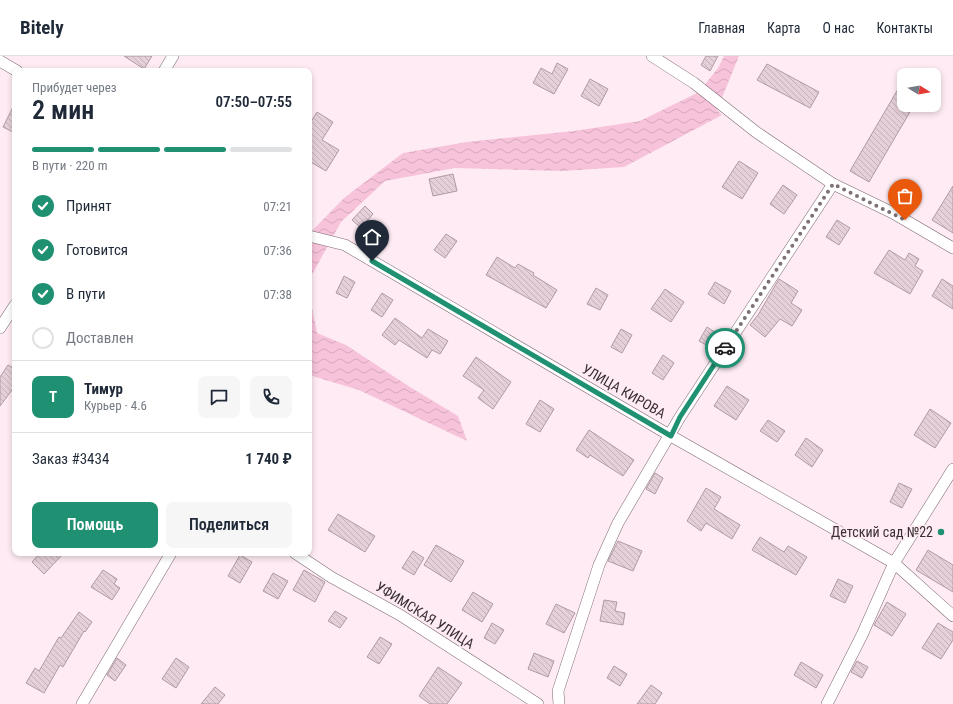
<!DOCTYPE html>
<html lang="ru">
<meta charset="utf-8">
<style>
body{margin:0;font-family:"Roboto Condensed",sans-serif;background:#f6f6f7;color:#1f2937;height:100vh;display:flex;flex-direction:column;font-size:15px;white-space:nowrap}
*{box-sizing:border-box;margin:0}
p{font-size:13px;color:#747a83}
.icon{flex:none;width:22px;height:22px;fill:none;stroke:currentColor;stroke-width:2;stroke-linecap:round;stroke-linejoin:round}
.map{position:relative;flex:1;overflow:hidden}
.side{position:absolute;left:12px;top:12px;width:300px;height:488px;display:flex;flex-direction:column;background:#fff;border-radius:8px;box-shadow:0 2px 6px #0003}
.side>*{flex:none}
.needle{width:26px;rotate:101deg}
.controls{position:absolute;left:897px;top:12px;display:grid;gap:8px}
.controls a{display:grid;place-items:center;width:44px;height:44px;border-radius:8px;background:#fff;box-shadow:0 2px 6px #0003;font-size:20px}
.pin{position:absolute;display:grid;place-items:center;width:34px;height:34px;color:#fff;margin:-41px -17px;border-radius:50% 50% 50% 0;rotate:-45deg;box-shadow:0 0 4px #0007}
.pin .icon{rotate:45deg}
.courier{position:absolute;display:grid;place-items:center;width:40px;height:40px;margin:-20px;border:3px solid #1f9071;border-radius:50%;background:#fff;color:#222;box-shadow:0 1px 5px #0007}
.head em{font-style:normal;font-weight:600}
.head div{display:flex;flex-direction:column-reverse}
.head{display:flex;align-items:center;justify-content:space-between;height:68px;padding:0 20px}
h1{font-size:26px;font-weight:600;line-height:30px}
.bar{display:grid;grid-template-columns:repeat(4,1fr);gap:6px 4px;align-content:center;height:48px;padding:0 20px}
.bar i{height:5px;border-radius:3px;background:#e0e1e3}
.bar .current{background:#1f9071}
.bar p{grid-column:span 4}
.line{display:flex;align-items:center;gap:10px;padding:0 20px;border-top:1px solid #e0e1e3}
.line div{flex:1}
.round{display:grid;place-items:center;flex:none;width:42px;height:42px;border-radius:8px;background:#f6f6f7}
ol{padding:0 20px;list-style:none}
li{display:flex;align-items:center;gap:12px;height:44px}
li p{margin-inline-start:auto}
li .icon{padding:4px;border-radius:50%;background:#1f9071;color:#fff;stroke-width:4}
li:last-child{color:#747a83}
li i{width:22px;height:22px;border:2px solid #e0e1e3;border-radius:50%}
.primary-button{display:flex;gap:8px;margin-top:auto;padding:8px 20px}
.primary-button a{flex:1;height:46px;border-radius:8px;background:#1f9071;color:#fff;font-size:16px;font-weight:600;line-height:46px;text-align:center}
.primary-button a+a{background:#f6f6f7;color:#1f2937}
header{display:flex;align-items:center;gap:24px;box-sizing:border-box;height:56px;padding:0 20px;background:#fff;border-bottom:1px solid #e0e1e3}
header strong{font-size:19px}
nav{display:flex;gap:22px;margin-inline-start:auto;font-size:14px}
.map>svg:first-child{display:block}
.water{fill:url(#water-waves)}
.building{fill:url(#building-back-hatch);stroke:#b09ba4}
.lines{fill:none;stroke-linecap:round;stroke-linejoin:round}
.street-casing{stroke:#7d6972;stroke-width:12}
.street{stroke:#fff;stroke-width:11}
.done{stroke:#7d7176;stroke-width:4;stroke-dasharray:0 7.2}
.route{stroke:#1f9071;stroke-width:5}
.poi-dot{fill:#1f9071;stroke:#feebf3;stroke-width:1.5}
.labels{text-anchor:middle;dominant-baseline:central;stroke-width:3.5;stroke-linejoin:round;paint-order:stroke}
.street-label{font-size:14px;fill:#382f33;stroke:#feebf3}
.poi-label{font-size:14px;fill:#382f33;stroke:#feebf3;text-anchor:end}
</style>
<header>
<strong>Bitely</strong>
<nav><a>Главная</a><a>Карта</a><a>О нас</a><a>Контакты</a></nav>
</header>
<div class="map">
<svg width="953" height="648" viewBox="0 0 953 648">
<defs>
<pattern id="water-waves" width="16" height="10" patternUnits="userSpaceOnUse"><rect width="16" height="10" fill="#f7c3da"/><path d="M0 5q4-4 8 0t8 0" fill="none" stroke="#d4a8bc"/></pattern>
<pattern id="building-back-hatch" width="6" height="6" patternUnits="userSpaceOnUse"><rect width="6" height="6" fill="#e5cfd9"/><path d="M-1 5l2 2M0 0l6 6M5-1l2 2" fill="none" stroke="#c5b2bb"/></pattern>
</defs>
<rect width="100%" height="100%" fill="#feebf3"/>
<g class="water">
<polygon points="724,0 739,0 717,54 722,59 624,111 562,115 455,112 385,125 341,166 309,224 309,178 344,142 403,97 467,86 574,75 640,65 699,36 718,12"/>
<polygon points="309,237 317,277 346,289 410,331 458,360 467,385 359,334 309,319"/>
</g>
<g class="building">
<polygon points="124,0 152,0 144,13"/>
<polygon points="706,0 718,0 710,15 701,9"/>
<polygon points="557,7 568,13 554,38 533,27 541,12 552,18"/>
<polygon points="767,8 819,36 810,52 757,24"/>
<polygon points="590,23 608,33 599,50 581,40"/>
<polygon points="904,23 904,49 914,49 869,126 850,115"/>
<polygon points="15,47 15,77 3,71"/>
<polygon points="317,56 333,66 322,84 339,94 326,115 309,105 309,69"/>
<polygon points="739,105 758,117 742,143 722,131"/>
<polygon points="453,118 457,135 433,140 429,123"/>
<polygon points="783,129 797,139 784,158 770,148"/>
<polygon points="953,130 953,177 932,164"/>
<polygon points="365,150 373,158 361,172 352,164"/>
<polygon points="837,164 850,172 839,189 826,181"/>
<polygon points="446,178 457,185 445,202 434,194"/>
<polygon points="889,194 905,204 909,197 919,203 915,210 923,215 910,238 874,217"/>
<polygon points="497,201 515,212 518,208 534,217 533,219 557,234 546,252 486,219"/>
<polygon points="344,220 355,226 347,242 336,237"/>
<polygon points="779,223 798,235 791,247 802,254 792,270 780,263 765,281 750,269 758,259"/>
<polygon points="942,223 953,230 953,253 932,240"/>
<polygon points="715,226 731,235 724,248 708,238"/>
<polygon points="596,232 608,239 600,254 587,248"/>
<polygon points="665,233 684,246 671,266 651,253"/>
<polygon points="382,237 393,244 382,261 371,254"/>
<polygon points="395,262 422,282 428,273 448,285 440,298 432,294 427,302 399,284 395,289 382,279"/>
<polygon points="707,271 719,279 712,292 699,285"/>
<polygon points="621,273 632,279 622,297 611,291"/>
<polygon points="663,299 674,307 663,324 652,317"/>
<polygon points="476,301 511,326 493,353 478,342 484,334 463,320"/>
<polygon points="8,309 15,313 15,330 0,350 0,321"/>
<polygon points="727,330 749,344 736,364 714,350"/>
<polygon points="540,344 554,353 540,376 526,368"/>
<polygon points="930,353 951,367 935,392 914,379"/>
<polygon points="768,364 785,375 777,386 760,375"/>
<polygon points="589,374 634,404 623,420 590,399 588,402 576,394"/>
<polygon points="806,382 823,394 812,411 795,399"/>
<polygon points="655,417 663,422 655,438 646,433"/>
<polygon points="899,427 912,433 902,452 890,446"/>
<polygon points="706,432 721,441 714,453 740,469 732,483 706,467 701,475 687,465"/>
<polygon points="338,458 375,480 365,496 328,474"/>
<polygon points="760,481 784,496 788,490 807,501 796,519 752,494"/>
<polygon points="618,485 642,495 633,515 608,505"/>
<polygon points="436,489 464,505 451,526 424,509"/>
<polygon points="928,494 953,509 953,536 916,514"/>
<polygon points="413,495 424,502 414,519 402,512"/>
<polygon points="40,497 64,497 44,518 32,506"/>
<polygon points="240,499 252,506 240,527 228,520"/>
<polygon points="103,514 117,523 114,528 120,532 112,544 91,531"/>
<polygon points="304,514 325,526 315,546 293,534"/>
<polygon points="273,517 288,525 278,543 263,535"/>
<polygon points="838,523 853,530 845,547 830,540"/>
<polygon points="473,536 493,548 482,566 462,554"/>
<polygon points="604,544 617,546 615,555 625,557 623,569 600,565"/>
<polygon points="887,546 906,558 892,580 874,569"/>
<polygon points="556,548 575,557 564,577 546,568"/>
<polygon points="335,555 347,562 340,572 328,565"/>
<polygon points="79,556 92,566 85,576 84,575 63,611 60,609 44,637 26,627 35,612 39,615 59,581 61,582"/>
<polygon points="492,567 504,574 495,588 484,582"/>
<polygon points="938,567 953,576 953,584 941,603 922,592"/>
<polygon points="380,581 392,588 379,608 367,601"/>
<polygon points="534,597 554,605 548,621 528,613"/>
<polygon points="117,602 126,609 115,625 107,619"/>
<polygon points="176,602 189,611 176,632 162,623"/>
<polygon points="857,605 868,611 862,622 851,616"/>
<polygon points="801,606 823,619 816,632 794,619"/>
<polygon points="614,610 627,618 620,630 607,622"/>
<polygon points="438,611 462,627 447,648 430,648 419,640"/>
<polygon points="651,629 662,637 655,648 637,648"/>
<polygon points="215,631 225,639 218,648 201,648"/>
</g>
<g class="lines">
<defs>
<g id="street">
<polyline points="652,0 694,27 756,76 833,128 893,157 953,192"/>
<polyline points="0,5 17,15"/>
<polyline points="164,15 173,0"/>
<polyline points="309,180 345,189 671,380 894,507 953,560"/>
<polyline points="0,272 15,249"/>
<polyline points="295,497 331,521 400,559 538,648"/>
<polyline points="82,648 171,497"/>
<polyline points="559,648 558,635 599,509 618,467 680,361 833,128"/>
<polyline points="827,648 862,579 894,507 953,413"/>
</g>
</defs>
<use href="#street" class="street-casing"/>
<use href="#street" class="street"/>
</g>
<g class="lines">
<polyline class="done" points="725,292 833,128 905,164"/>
<polyline class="route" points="372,205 671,380 680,361 725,292"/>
</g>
<circle class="poi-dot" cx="941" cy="476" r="4"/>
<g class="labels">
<g class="street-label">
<text transform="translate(624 335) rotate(30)">УЛИЦА КИРОВА</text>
<text transform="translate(425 559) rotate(32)">УФИМСКАЯ УЛИЦА</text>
</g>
<g class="poi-label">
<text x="933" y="476">Детский сад №22</text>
</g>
</g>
</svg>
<div class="controls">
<a><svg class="needle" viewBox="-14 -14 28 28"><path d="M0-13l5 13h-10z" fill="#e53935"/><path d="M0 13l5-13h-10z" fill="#747a83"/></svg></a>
</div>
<div class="pin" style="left:905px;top:164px;background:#ea580c"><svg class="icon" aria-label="bag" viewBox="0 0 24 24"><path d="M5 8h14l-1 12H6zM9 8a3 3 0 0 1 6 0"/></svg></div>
<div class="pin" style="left:372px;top:205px;background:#1f2937"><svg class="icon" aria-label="home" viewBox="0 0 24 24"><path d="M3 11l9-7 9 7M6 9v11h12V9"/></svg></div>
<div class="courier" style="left:725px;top:292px"><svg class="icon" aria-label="car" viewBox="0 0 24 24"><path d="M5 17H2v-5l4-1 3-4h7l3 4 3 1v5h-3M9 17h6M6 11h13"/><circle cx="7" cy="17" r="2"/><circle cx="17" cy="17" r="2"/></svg></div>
<section class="side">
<div class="head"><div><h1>2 мин</h1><p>Прибудет через</p></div><em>07:50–07:55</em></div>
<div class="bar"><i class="current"></i><i class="current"></i><i class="current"></i><i></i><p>В пути · 220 m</p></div>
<ol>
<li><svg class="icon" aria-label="check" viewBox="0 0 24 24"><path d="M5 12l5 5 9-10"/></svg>Принят<p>07:21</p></li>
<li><svg class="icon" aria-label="check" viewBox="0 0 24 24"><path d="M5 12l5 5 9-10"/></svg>Готовится<p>07:36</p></li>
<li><svg class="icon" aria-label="check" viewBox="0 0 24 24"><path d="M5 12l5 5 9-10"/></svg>В пути<p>07:38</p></li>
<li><i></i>Доставлен</li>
</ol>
<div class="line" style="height:72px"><b class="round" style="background:#1f9071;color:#fff">Т</b><div><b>Тимур</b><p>Курьер · 4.6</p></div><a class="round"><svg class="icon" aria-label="chat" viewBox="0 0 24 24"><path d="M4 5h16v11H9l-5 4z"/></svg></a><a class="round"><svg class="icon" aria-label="phone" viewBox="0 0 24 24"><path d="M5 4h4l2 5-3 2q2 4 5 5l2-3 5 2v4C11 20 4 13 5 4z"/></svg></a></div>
<div class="line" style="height:52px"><div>Заказ #3434</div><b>1 740 ₽</b></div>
<div class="primary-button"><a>Помощь</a><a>Поделиться</a></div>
</section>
</div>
